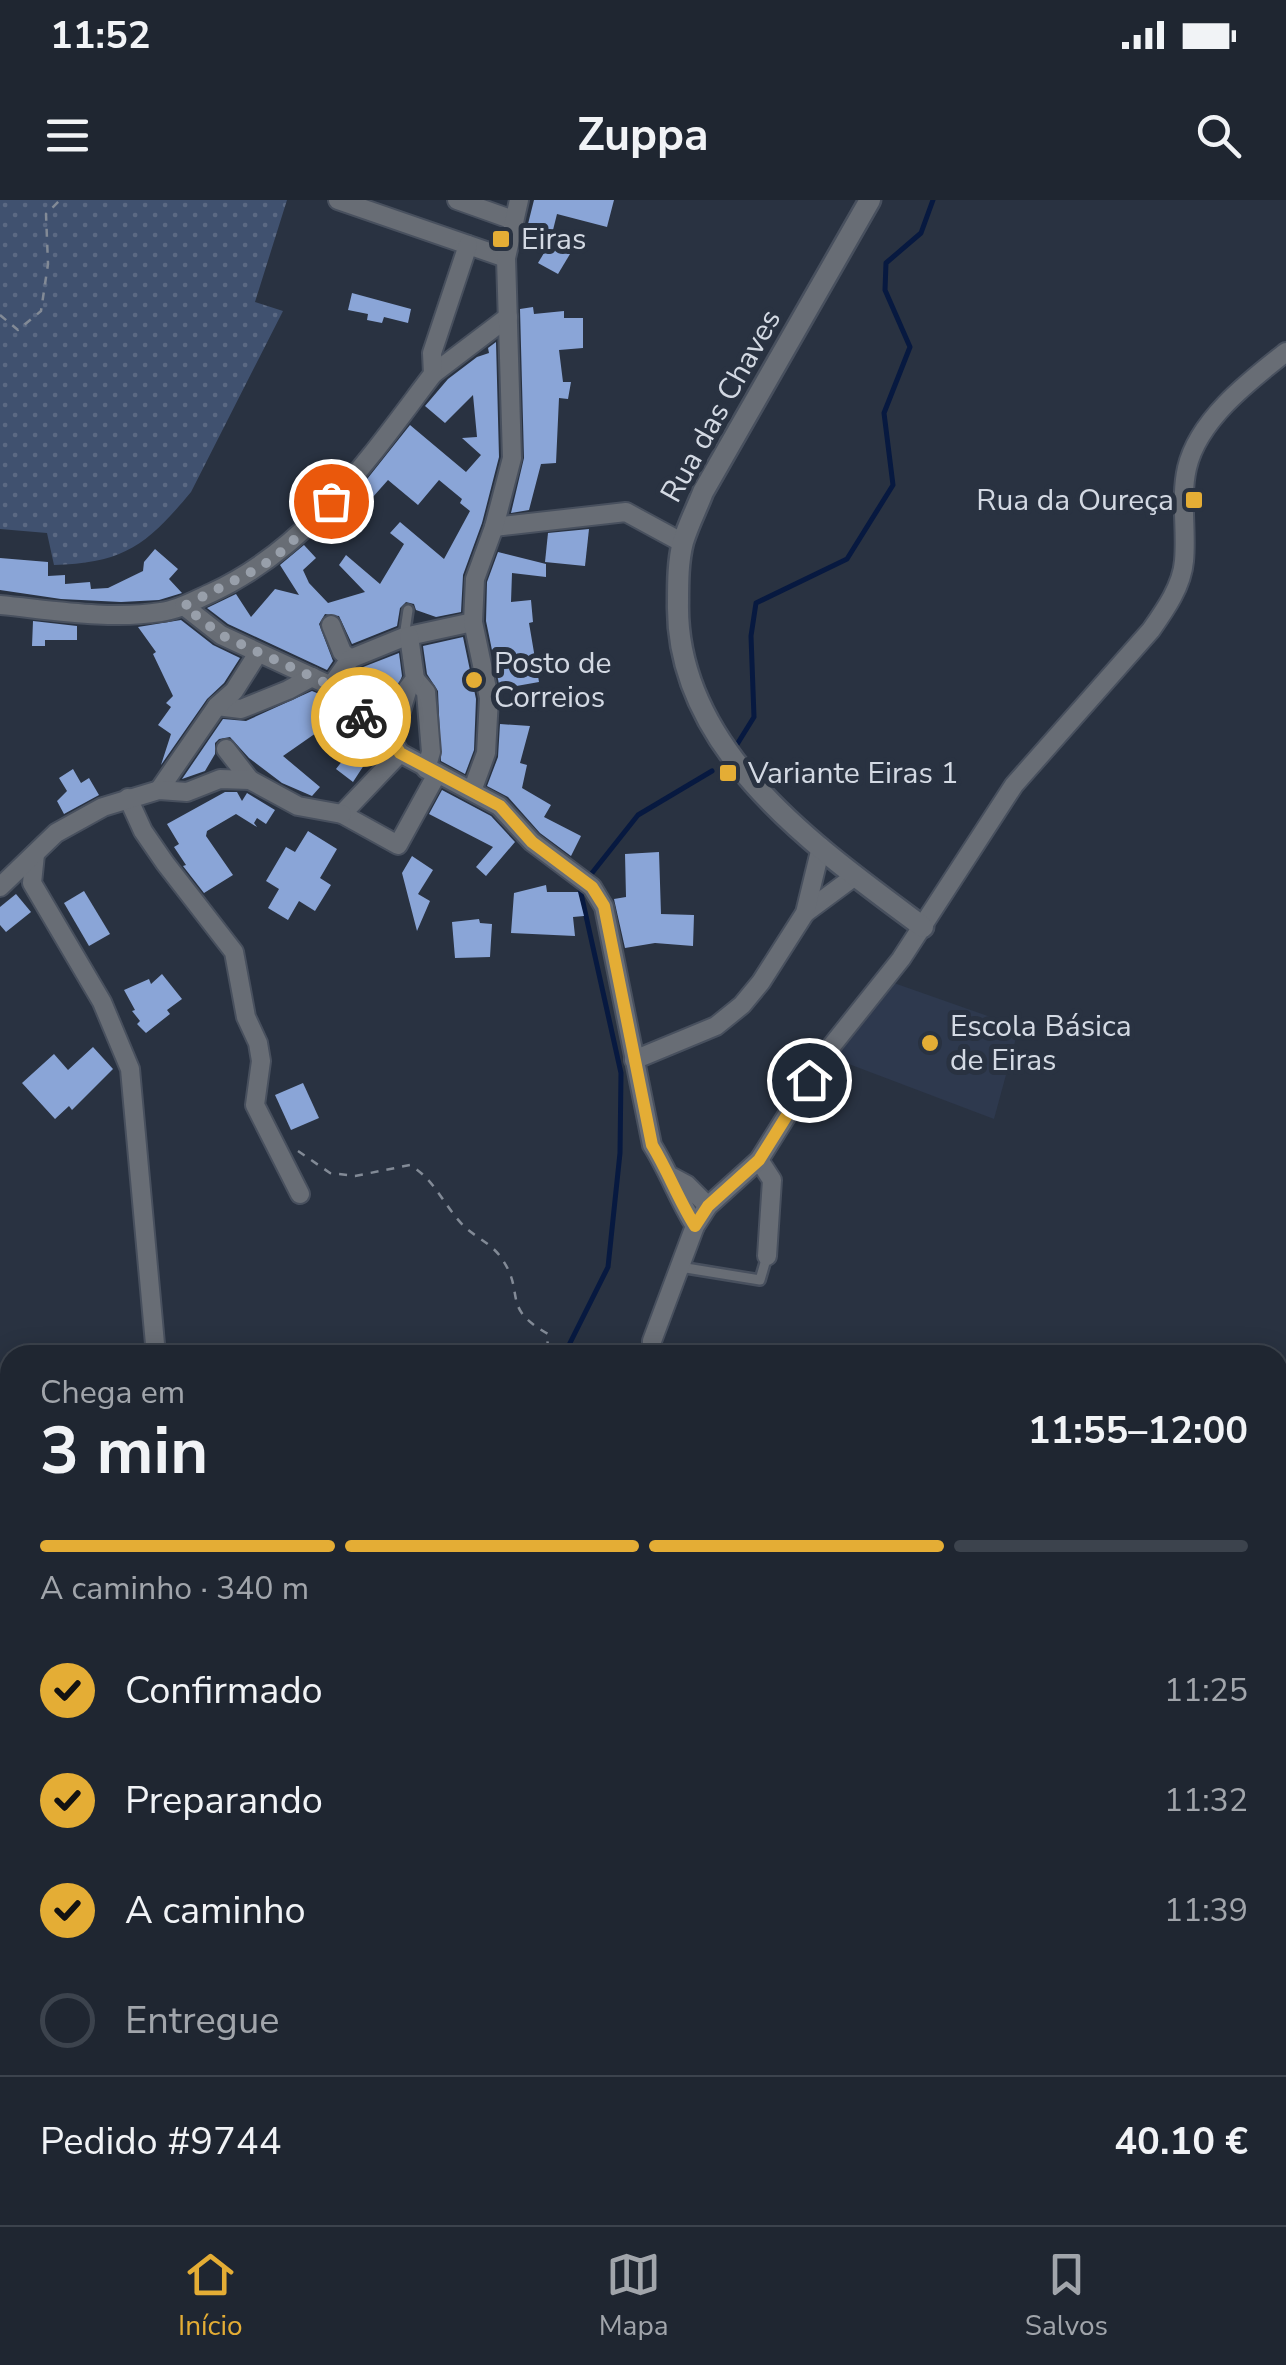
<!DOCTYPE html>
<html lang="pt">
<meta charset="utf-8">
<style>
body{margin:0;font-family:"Nunito Sans",sans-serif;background:#2c323d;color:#f1f3f6;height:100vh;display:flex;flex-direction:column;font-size:38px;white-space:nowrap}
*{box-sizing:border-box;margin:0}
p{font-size:32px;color:#a1a5ab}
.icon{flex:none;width:55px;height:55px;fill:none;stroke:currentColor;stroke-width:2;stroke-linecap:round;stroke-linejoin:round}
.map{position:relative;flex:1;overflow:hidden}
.panel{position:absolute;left:0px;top:1145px;width:1288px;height:880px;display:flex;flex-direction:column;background:#1f2631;border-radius:30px 30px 0 0;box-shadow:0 5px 25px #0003,0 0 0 2px #3c434d}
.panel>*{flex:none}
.pin{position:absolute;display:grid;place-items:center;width:85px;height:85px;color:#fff;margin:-42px;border:5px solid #fff;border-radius:50%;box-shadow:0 2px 10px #0007}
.courier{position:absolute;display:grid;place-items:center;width:100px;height:100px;margin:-50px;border:8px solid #e4ad35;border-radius:50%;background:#fff;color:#222;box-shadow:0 2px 12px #0007}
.summary em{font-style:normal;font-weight:700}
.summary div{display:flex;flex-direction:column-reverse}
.summary{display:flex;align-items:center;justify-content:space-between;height:170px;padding:0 40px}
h1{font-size:65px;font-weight:700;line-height:75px}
.bar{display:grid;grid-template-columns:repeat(4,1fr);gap:15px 10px;align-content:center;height:120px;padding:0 40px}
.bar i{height:12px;border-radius:8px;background:#3c434d}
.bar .current{background:#e4ad35}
.bar p{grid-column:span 4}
.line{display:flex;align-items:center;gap:25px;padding:0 40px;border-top:2px solid #3c434d}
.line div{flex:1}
ol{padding:0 40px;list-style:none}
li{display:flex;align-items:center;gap:30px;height:110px}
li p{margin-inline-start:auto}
li .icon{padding:10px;border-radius:50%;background:#e4ad35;color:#111;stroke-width:4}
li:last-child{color:#a1a5ab}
li i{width:55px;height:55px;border:5px solid #3c434d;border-radius:50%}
.status{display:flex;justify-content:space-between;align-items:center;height:70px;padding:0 50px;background:#1f2631;direction:ltr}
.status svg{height:28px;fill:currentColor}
header{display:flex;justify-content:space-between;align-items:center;height:130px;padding:0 40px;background:#1f2631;font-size:45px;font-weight:700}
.dock{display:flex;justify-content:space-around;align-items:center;height:140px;border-top:2px solid #3c434d;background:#1f2631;font-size:28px;color:#a1a5ab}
.dock a{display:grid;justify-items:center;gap:5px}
.dock .current{color:#e4ad35}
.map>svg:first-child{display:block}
.built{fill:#2e394e}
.grass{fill:url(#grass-dots)}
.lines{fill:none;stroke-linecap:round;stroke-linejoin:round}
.stream{stroke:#071940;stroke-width:5}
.building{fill:#8aa5d7}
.service-casing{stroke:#48505e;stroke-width:14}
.minor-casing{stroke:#48505e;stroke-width:22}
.tertiary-casing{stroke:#48505e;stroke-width:25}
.path{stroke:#828a96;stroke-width:2.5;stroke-dasharray:8 8;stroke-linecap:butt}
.service{stroke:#686d75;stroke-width:9}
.minor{stroke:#686d75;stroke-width:18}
.tertiary{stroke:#686d75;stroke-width:20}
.done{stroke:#989faa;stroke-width:10;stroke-dasharray:0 18}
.route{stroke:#e4ad35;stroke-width:12}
.poi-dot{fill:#e4ad35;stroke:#293241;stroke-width:4}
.labels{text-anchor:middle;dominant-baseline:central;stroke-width:10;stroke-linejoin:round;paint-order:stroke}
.poi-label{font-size:30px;fill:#d3d9e3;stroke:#293241;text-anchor:start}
.street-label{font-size:30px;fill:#d3d9e3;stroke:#293241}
</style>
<div class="status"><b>11:52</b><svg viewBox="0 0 49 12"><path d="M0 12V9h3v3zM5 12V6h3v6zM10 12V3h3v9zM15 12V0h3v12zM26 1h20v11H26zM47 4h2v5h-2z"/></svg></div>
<header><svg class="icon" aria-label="menu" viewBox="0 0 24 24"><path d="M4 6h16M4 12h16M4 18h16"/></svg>Zuppa<svg class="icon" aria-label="search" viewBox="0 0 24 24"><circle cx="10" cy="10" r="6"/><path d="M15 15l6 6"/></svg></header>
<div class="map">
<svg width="1286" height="2025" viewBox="0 0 1286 2025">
<defs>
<pattern id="grass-dots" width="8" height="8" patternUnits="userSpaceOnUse" patternTransform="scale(2.5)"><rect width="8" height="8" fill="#40516f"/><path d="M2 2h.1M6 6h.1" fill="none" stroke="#5b6983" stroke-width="1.8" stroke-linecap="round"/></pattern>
</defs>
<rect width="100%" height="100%" fill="#293241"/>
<polygon class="built" points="894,783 1019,827 994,919 833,858"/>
<path class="grass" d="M0 0H287L255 102 283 111 191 292C147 345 124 363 54 365L47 333 0 329Z"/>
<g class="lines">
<g class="stream">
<polyline points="736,546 754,517 751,436 756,403 847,359 893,285 884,213 910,147 885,90 886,63 921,33 933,0"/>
<polyline points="592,673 638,615 712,571"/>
<polyline points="564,1155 608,1067 620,953 621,873 580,689"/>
<polyline points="1278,1988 1286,1995"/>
<polyline points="582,2015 584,2025"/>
</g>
</g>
<g class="building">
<polygon points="534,0 614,0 607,27 557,14 552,34 527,28"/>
<polygon points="550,43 570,54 558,74 538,63"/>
<polygon points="352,93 411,109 408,123 384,117 382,123 367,120 368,114 348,110"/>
<polygon points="533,107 534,114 564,111 564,118 583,118 583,148 559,150 563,182 571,182 568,199 559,198 556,263 541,264 529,310 511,313 524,258 520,109"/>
<polygon points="496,142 499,257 482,323 463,375 461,412 436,417 416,410 414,404 406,402 400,408 397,426 352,444 339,416 325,414 319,424 333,461 327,470 228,424 207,408 236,394 251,417 275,389 299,395 280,365 304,345 316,358 303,370 309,383 328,403 365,392 339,365 346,355 380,384 404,344 390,333 400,322 444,359 470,311 460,303 462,299 439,280 418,305 388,280 372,298 360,288 410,225 466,272 481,255 462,238 477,237 473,195 445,223 425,206 448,179 477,157 489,153 488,148"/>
<polygon points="589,329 585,366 545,362 548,333"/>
<polygon points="155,349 178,369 169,379 182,393 159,400 121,402 61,399 0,390 0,358 48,362 48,376 65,375 65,384 90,382 91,389 108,388 143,371 144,362"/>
<polygon points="498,352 546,364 546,377 512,373 511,402 531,400 533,422 529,423 539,482 500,489 486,421 487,382"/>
<polygon points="181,420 213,445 240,458 224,483 207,499 161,565 171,534 158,525 171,507 166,503 173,496 153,454 156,452 138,427"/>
<polygon points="33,421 77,426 77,440 45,440 45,446 32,446"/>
<polygon points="463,437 476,499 474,550 465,574 441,561 438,491 427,474 423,446"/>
<polygon points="399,453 402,476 385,520 347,485 358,469"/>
<polygon points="312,491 324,496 353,527 384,551 374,562 368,559 353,582 336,569 343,560 316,533 283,556 320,587 312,596 282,583 249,558 230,537 219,539 215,543 215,554 205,571 182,579 223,519 246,521"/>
<polygon points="500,524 530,526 520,563 527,565 522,588 551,605 544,617 581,636 571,656 540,633 508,597 487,586 498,557"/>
<polygon points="73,569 81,583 89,578 99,595 64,614 57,601 67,591 59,578"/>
<polygon points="442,590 491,616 515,642 486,676 476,667 493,647 429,614"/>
<polygon points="225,592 237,592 242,601 247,593 275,610 266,624 257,618 254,623 257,627 236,614 207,631 206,636 233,675 204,693 183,666 186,665 174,647 179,644 167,624"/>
<polygon points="308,631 337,649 320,678 331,685 315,711 299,701 288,720 268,708 279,689 266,681 286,647 295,652"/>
<polygon points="659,652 661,714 694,715 693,746 655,743 625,748 614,699 626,697 625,654"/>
<polygon points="412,656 433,670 418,694 430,701 417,731 402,673"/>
<polygon points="546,685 547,692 578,692 584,716 573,717 575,736 511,733 514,693"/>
<polygon points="84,691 110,734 89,746 64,703"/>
<polygon points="16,694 31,712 6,732 0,725 0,707"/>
<polygon points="479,719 480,723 492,724 490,757 455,758 452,722"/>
<polygon points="162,774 182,799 167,810 170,814 146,833 137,824 140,821 132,811 135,810 124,790 149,779 151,784"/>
<polygon points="93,847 113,869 72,910 69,906 55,919 22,883 54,854 68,870"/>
<polygon points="303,883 319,918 291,930 275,895"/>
</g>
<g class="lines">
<defs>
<g id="service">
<polyline points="404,437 408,410"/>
<polyline points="680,1067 760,1080 767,1056"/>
</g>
<g id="minor">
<polyline points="338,0 506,58"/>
<polyline points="457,0 513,20"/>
<polyline points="433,174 508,117"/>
<polyline points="494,327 626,312 683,343"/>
<path d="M0 405C52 410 109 420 161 412 179 410 195 400 211 393 309 348 370 257 433 174L432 153 468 45"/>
<path d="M184 406 221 435 331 486 362 518 392 540 400 553 499 606 532 642 592 687 604 707 652 945C669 972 678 999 695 1026"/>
<polyline points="331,425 342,452 350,459"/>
<polyline points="415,479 426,492 431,552 426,569"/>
<polyline points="331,486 350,459 404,437 473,422"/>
<polyline points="217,506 241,509 288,490 312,477"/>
<polyline points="392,540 408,488 415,479 409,436"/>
<polyline points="226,549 250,580"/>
<polyline points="400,553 342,614 398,645 437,574"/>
<polyline points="159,590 217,506 234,491 258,453"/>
<polyline points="472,591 486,553 489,498 473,422 475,379 494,327 512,258 506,58 519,0"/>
<polyline points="128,598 143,631 165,663 234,752 246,817 258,843 261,861 255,905 300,994"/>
<polyline points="35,654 32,683 102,802 130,869 156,1155"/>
<polyline points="0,687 56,633 103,607 159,590 187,592 220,579 250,580 298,606 342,614"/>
<polyline points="805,713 855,676"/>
<polyline points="634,860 716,826 742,805 761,782 805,713 821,647"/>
<polyline points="759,960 772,980 767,1056"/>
<polyline points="672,977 687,985 708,1006"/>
<path d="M652 1155V1141L695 1026 708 1006 759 960 826 853 901 759 1014 585 1151 430C1165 410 1182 386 1184 361 1187 330 1180 299 1187 268 1198 220 1249 181 1286 152"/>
<polyline points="1278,1661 1286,1658"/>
<polyline points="0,1719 10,1716"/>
<polyline points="289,2025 292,2015"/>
</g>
<g id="tertiary">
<path d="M870 0 703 292C697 308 688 325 683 342 678 361 678 383 678 403 675 550 817 648 923 727"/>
<polyline points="1278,1961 1286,1968"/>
<polyline points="629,2015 632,2025"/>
</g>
</defs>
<use href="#service" class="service-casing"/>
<use href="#minor" class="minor-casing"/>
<use href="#tertiary" class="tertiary-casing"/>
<g class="path">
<polyline points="0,115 18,130 41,111 48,64 46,14 60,0"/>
<path d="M298 951 330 973 355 976 410 965C436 980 445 1009 467 1029 479 1039 493 1045 502 1059 526 1094 500 1107 548 1134L547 1155"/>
<polyline points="1278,1233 1286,1239"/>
</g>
<use href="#service" class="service"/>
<use href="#minor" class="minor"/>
<use href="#tertiary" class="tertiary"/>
</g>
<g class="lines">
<polyline class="done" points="331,301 286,348 261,367 184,406 221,435 332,486 361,517"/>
<path class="route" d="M361 517 392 540 400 553 500 606 532 642 592 687 604 706 652 945C669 973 678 999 695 1026L708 1006 759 960 809 880"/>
</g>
<g class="poi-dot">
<rect x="491" y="29" width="20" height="20" rx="5"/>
<rect x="1184" y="290" width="20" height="20" rx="5"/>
<circle cx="474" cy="480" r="10"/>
<rect x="718" y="563" width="20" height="20" rx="5"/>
<circle cx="930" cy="843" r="10"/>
</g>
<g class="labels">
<g class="poi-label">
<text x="521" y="39">Eiras</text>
<text x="1174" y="300" text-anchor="end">Rua da Oureça</text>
<text x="494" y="463">Posto de<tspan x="494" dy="34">Correios</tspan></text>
<text x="748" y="573">Variante Eiras 1</text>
<text x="950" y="826">Escola Básica<tspan x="950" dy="34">de Eiras</tspan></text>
</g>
<g class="street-label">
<text transform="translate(721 206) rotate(-61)">Rua das Chaves</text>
</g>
</g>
</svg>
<div class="pin" style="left:331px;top:301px;background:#ea580c"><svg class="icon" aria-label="bag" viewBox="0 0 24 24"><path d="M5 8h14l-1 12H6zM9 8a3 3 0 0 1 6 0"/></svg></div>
<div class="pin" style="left:809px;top:880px;background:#1f2937"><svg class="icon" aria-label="home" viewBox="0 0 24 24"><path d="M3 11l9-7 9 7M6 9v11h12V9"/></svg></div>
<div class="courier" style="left:361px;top:517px"><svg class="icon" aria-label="bike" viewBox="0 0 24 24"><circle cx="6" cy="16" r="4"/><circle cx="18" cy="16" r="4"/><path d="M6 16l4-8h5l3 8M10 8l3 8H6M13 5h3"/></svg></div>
<section class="panel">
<div class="summary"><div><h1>3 min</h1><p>Chega em</p></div><em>11:55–12:00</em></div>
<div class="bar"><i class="current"></i><i class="current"></i><i class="current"></i><i></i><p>A caminho · 340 m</p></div>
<ol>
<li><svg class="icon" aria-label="check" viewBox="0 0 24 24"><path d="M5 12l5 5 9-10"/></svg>Confirmado<p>11:25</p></li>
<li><svg class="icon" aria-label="check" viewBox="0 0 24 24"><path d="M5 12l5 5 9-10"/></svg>Preparando<p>11:32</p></li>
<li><svg class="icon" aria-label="check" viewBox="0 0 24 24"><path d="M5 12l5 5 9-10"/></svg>A caminho<p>11:39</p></li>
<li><i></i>Entregue</li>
</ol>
<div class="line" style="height:130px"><div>Pedido #9744</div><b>40.10 €</b></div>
</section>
</div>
<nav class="dock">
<a class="current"><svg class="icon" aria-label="home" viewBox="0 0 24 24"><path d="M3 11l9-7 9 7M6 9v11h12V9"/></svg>Início</a>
<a><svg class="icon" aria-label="map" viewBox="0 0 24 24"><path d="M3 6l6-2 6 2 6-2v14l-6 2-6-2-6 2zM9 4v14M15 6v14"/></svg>Mapa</a>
<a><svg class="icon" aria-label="saved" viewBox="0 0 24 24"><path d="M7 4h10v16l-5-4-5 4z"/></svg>Salvos</a>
</nav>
